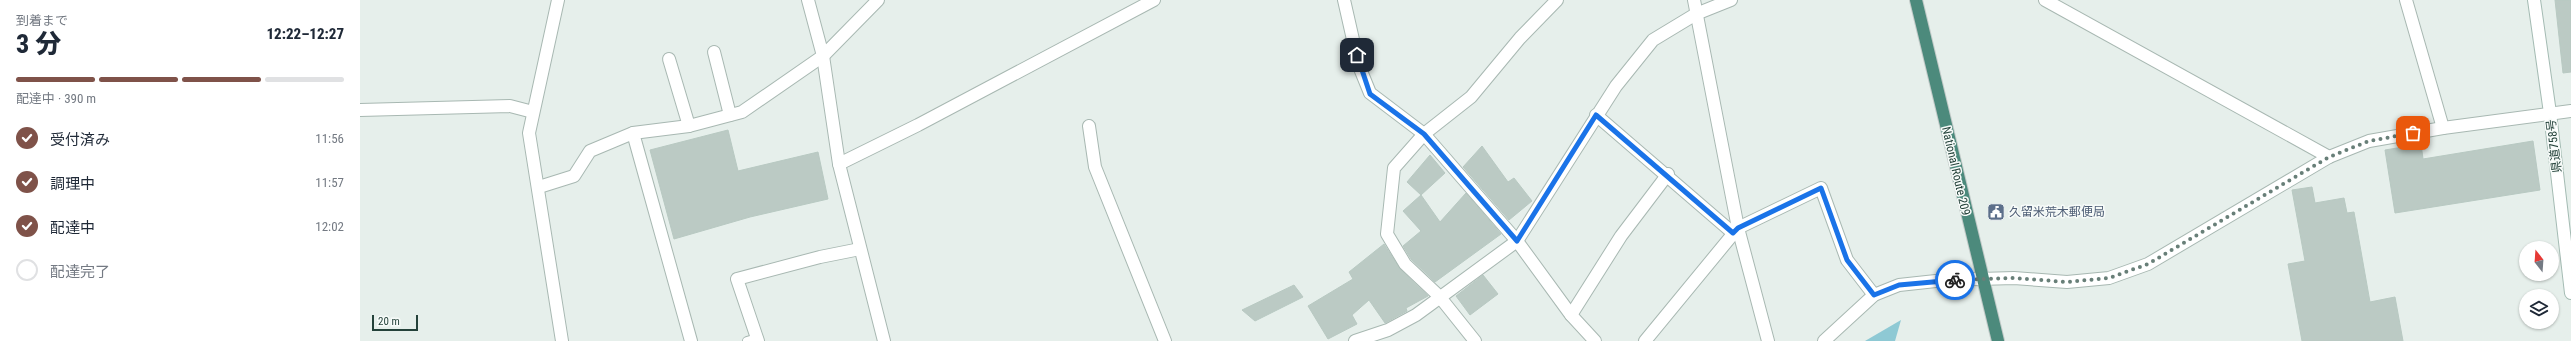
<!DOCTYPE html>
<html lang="ja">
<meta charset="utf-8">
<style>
body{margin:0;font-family:"Roboto Condensed","Noto Sans JP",sans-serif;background:#f6f6f7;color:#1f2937;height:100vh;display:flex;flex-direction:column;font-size:15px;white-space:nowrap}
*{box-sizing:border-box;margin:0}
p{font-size:13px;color:#747a83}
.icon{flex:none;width:22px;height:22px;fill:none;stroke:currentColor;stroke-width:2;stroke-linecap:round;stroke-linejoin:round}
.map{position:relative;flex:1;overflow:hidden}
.panel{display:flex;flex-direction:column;background:#fff;width:360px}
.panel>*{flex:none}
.needle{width:26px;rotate:343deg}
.fabs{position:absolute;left:2159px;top:241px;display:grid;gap:8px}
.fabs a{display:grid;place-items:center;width:40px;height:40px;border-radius:50%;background:#fff;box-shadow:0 1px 3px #0004;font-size:20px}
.scale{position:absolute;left:12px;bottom:10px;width:46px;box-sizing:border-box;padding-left:4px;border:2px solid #24423a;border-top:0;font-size:11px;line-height:14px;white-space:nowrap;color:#24423a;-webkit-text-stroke:3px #f7fbf9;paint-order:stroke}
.pin{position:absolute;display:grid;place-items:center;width:34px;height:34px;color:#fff;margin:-17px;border-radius:8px;box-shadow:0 2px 6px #0006}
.courier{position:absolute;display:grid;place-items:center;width:40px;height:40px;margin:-20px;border:3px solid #1a73e8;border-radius:50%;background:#fff;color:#222;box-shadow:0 1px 5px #0007}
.summary em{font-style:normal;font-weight:800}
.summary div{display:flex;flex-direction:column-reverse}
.summary{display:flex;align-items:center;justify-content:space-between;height:68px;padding:0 16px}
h1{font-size:26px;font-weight:800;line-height:30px}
.bar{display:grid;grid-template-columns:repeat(4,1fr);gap:6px 4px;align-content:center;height:48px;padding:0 16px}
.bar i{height:5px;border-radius:3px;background:#e0e1e3}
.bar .selected{background:#7f5249}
.bar p{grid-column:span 4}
ol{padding:0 16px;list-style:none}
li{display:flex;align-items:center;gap:12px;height:44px}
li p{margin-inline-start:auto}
li .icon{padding:4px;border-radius:50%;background:#7f5249;color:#fff;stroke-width:4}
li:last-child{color:#747a83}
li i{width:22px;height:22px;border:2px solid #e0e1e3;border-radius:50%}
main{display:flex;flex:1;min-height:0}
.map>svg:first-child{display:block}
.water{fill:#8ec9d4}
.building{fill:#bbcac4;stroke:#b8c9c2}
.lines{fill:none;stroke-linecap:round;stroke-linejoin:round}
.service-casing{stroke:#a8b8b2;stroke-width:10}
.minor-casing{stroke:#a8b8b2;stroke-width:14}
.tertiary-casing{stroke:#a8b8b2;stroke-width:14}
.secondary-casing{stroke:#a4bbb3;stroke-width:14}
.trunk-casing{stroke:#c2cac8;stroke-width:14}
.service{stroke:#fff;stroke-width:8}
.minor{stroke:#fff;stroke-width:12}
.tertiary{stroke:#fff;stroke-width:12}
.secondary{stroke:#fff;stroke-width:12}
.trunk{stroke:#4c8a7c;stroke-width:12}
.done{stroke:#687f78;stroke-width:4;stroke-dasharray:0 7.2}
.route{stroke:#1a73e8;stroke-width:5}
.labels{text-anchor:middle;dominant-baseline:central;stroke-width:3;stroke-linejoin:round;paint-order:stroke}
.street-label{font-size:12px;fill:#24423a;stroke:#f7fbf9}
.service-label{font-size:12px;fill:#4e5e75;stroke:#f7fbf9;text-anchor:start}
</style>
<main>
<section class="panel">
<div class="summary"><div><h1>3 分</h1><p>到着まで</p></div><em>12:22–12:27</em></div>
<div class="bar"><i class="selected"></i><i class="selected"></i><i class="selected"></i><i></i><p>配達中 · 390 m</p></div>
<ol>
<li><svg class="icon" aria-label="check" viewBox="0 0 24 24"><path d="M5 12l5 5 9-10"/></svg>受付済み<p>11:56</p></li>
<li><svg class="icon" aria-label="check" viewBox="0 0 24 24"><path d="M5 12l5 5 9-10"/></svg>調理中<p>11:57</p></li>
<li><svg class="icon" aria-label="check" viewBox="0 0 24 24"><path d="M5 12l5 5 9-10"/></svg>配達中<p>12:02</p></li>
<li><i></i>配達完了</li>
</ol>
</section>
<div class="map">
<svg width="2211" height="341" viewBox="0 0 2211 341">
<rect width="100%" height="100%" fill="#e6efeb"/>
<polygon class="water" points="1541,320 1535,341 1505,341"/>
<g class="building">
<polygon points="2195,0 2211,0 2211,72 2203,73"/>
<polygon points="368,130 378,171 458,152 468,199 390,217 314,239 290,150"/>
<polygon points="2173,141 2180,190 2035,213 2025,150 2061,144 2063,159"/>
<polygon points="1122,146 1148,182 1154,178 1172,201 1149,220 1103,167"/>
<polygon points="1070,155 1085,173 1061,195 1047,182"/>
<polygon points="1952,187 1955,203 1984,198 1987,213 1994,212 2010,302 2035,297 2043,341 1942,341 1928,264 1945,261 1932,190"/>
<polygon points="1106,193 1141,234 1075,282 1051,259 1043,246 1061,231 1043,211 1061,195 1080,222"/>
<polygon points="1024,244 1040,269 1068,296 1046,308 1047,311 1025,323 1009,300 992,315 997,324 968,339 948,306 993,279 989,272"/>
<polygon points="1123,275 1138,294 1110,315 1096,296"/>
<polygon points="934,285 943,297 895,321 882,310"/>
</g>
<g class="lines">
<defs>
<polyline id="service" points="387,341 397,338"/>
<g id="minor">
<polyline points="198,0 169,133 202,341"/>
<polyline points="984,0 999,66 1010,93 1064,134 1157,241 1211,315 1235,341"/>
<polyline points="1334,0 1378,228 1408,341"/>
<polyline points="1685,0 1969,157"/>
<polyline points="2046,0 2083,128"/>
<polyline points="354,52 370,115"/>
<polyline points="309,59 329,126"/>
<polyline points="0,110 150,106 173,112"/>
<polyline points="1236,115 1373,233"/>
<polyline points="729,126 735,167 805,341"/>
<polyline points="273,133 331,341"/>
<polyline points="479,164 558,125 794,0"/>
<polyline points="179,187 214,176 230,151 273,133 329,126 382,112 463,56 518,0"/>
<polyline points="1211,315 1261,236 1308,174"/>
<polyline points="398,341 377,279 460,257 500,249"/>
<polyline points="995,341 1028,330 1056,315 1157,241 1256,86 1293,40 1336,14 1371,0"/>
<polyline points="1115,341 1079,296 1045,264 1027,234 1034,168 1064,134 1111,97 1160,38 1197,0"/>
<polyline points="1285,341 1378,228 1461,188 1487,260 1514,295"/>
</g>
<g id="tertiary">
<polyline points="448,0 463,56 479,164 524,341"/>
<polyline points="1464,341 1514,295 1539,285 1585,280 1654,278 1707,282 1749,278 1788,264 1969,157 2009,141 2083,128 2211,111"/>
</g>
<polyline id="secondary" points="2174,0 2190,113 2211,293"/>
<polyline id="trunk" points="1556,0 1638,341"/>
</defs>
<use href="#service" class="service-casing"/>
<use href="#minor" class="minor-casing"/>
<use href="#tertiary" class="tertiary-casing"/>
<use href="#secondary" class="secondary-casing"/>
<use href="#trunk" class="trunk-casing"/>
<use href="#service" class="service"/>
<use href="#minor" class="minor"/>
<use href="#tertiary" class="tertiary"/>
<use href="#secondary" class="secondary"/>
<use href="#trunk" class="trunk"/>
</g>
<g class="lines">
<polyline class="done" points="1595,280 1654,278 1707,282 1749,278 1788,264 1969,157 2009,141 2053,133"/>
<polyline class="route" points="997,55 1010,94 1064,134 1157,241 1236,115 1373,233 1378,228 1461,188 1487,260 1514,295 1539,285 1595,280"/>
</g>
<defs>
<symbol id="civic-square" viewBox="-11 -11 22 22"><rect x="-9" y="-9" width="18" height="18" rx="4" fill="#5c6f8a" stroke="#f7fbf9"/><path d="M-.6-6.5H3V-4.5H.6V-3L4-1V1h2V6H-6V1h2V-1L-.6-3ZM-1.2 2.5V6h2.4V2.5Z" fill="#fff"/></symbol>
</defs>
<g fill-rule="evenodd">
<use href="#civic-square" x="1626" y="202" width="20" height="20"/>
</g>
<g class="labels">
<g class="street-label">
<text transform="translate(2194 146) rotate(-97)">県道758号</text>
<text transform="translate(1596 171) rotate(77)">National Route 209</text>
</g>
<g class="service-label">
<text x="1649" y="212">久留米荒木郵便局</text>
</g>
</g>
</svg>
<div class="fabs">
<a><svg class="needle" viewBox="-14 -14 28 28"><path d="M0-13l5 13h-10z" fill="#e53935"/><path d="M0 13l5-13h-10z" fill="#747a83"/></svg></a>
<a><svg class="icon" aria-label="layers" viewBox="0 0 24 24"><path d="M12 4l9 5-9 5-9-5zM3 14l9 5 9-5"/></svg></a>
</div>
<div class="scale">20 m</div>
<div class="pin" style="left:2053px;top:133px;background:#ea580c"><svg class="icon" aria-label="bag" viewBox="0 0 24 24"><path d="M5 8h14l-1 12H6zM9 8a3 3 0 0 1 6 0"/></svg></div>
<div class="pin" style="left:997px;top:55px;background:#1f2937"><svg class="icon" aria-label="home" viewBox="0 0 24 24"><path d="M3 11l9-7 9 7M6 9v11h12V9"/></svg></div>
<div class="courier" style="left:1595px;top:280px"><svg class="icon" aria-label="bike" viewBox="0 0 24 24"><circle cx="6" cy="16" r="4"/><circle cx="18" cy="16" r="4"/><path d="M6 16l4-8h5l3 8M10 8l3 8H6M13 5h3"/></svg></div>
</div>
</main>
